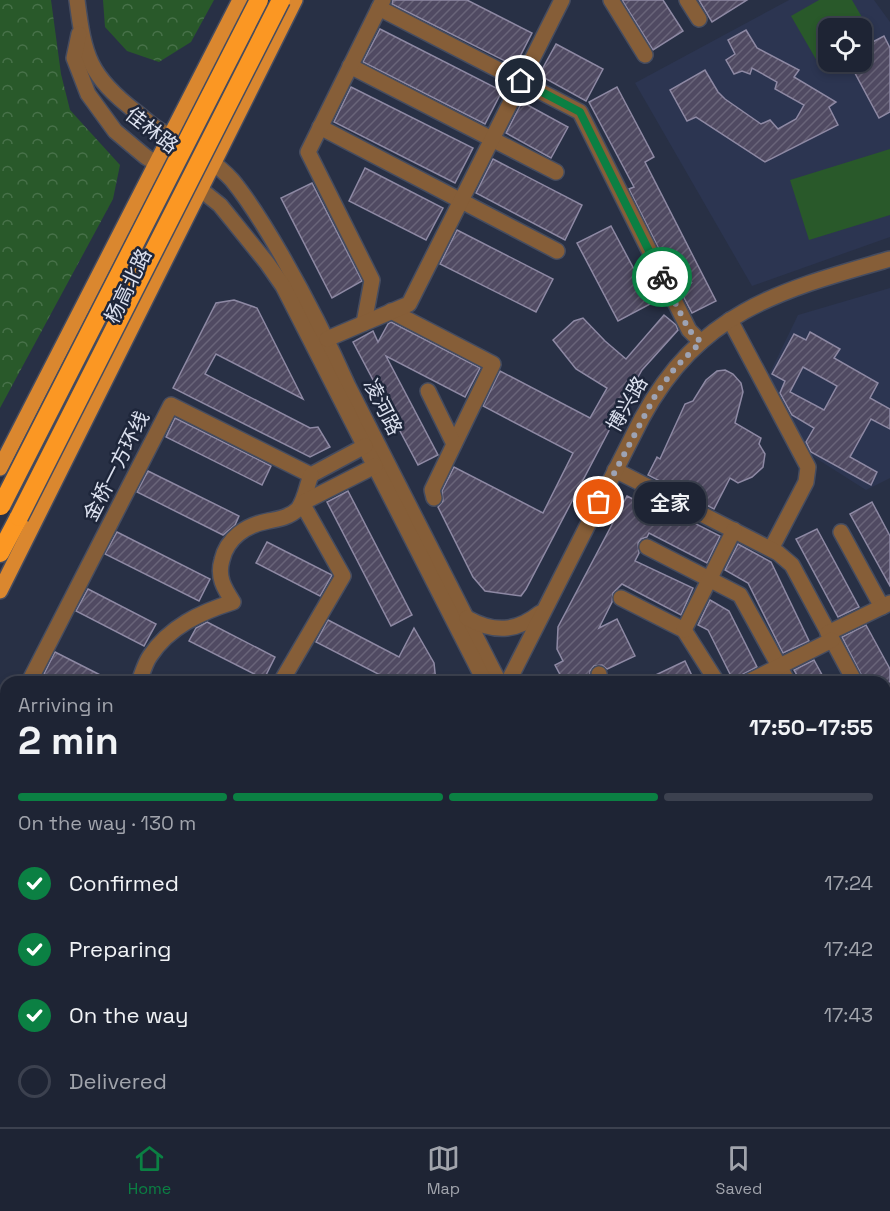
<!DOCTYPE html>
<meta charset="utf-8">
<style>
body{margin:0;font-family:"Space Grotesk","Noto Sans SC",sans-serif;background:#2b3040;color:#f1f3f6;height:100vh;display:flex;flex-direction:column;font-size:22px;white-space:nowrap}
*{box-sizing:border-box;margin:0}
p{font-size:20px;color:#a1a4ac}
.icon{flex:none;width:33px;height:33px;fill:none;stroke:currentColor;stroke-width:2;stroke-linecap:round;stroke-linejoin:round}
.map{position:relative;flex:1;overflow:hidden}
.drawer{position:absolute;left:0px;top:676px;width:891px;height:452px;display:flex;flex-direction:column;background:#1e2434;border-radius:18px 18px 0 0;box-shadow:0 3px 9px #0003,0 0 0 2px #3c414f}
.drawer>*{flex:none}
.fabs{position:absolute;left:818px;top:18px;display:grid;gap:12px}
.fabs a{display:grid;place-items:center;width:54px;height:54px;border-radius:12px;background:#1e2434;box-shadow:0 3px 9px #0003,0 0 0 2px #3c414f;font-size:30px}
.pin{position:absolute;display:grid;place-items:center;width:51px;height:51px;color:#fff;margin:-26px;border:3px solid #fff;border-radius:50%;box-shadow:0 2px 6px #0007}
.courier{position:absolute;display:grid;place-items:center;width:60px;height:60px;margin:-30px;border:4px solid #0b8043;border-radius:50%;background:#fff;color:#222;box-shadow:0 2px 8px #0007}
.bubble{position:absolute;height:42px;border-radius:18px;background:#1e2434;box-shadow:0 3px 9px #0003,0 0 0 2px #3c414f;font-size:20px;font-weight:600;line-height:42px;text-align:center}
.headline em{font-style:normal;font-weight:600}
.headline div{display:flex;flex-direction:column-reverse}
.headline{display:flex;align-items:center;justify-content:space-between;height:102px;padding:0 18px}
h1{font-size:39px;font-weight:600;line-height:45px}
.bar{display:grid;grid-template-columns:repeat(4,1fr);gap:9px 6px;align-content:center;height:72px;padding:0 18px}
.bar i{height:8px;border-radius:4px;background:#3c414f}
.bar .on{background:#0b8043}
.bar p{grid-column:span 4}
ol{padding:0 18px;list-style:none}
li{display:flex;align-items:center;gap:18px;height:66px}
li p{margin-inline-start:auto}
li .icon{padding:6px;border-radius:50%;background:#0b8043;color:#fff;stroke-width:4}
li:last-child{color:#a1a4ac}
li i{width:33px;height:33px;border:3px solid #3c414f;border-radius:50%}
.tab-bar{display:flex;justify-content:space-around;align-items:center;height:84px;border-top:2px solid #3c414f;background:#1e2434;font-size:16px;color:#a1a4ac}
.tab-bar a{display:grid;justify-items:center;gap:3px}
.tab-bar .on{color:#0b8043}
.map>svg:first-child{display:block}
.built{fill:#2c3551;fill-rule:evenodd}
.grass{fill:#29592a}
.park{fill:url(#park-crowns)}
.building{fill:url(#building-hatch);stroke:#8e89a4;stroke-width:1.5;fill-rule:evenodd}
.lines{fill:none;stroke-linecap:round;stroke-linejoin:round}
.minor-casing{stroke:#454c60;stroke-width:18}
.major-casing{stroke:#454c60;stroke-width:18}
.highway-casing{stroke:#454c60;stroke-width:21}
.minor{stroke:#865e38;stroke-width:15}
.major{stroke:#da872f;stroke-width:15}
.highway{stroke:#fb9723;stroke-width:18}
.highway-bridge-casing{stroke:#454c60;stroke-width:21;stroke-linecap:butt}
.highway-bridge{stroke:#fb9723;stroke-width:18}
.done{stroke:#9da3b4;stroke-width:6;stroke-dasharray:0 10.8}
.route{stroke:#0b8043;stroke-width:8}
.labels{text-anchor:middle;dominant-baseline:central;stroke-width:5;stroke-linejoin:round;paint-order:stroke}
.street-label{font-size:20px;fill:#dce1ef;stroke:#1e263a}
</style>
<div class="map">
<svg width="890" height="1127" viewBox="0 0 890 1127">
<defs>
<pattern id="park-crowns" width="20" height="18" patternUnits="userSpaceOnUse" patternTransform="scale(1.5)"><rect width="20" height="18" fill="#29592a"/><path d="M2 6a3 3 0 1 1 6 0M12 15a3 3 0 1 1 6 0" fill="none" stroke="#477149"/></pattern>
<pattern id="building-hatch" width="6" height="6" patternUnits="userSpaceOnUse" patternTransform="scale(1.5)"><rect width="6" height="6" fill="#504a62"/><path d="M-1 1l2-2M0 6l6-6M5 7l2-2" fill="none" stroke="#696479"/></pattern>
</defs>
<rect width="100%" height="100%" fill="#283045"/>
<g class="built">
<path d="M789 0H874L890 22V237L752 286 635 83ZM828 28H861V62H828Z"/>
<polygon points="890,288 890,478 866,490 803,450 766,381 798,315"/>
</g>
<g class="grass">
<polygon points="819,0 852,0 874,38 861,45 861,28 828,28 828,62 832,62 821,68 791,16"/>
<polygon points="890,149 890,215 809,240 790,180"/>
<polygon points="0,1071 6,1074 6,1122 44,1122 41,1127 0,1127"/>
</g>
<g class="park">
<polygon points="0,0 51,0 61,74 70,110 120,165 113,199 0,408"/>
<polygon points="103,0 214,0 191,42 159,62 127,51 105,27"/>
</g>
<g class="building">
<polygon points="393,0 467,0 532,33 515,66 392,4"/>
<polygon points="622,0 663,0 683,31 653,50"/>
<polygon points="699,0 747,0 712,22"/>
<polygon points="380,29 502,91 485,124 363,62"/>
<polygon points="746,30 757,48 799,70 794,77 836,102 829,107 838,125 765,162 696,117 687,121 670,90 705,70 718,92 725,99 761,124 770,120 778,129 796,119 804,105 775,89 777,82 752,68 750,74 742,71 734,74 726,60 735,54 728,40"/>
<polygon points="884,36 890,48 890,112 879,118 849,62 861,62 861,48"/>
<polygon points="556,44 603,69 586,101 539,75"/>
<polygon points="351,87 473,148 455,183 334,122"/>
<polygon points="617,87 654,157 645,162 716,301 692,313 682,294 692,282 679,289 629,189 634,187 589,102"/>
<polygon points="522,102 568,127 551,158 506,133"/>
<polygon points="493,159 582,205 565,240 476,193"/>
<polygon points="365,168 443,208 426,240 349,201"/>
<polygon points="312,183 362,281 332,298 281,198"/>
<polygon points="611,226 652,303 618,321 577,243"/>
<polygon points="457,230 553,279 536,312 440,264"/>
<polygon points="234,300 257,308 303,399 216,354 205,374 310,428 318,427 330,447 310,457 173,388 216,303"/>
<polygon points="664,315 676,325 678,330 642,370 626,398 526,589 521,596 485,591 473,577 438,507 443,501 442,491 454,467 543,513 573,453 483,406 500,371 590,418 607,388 576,369 553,340 574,321 583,318 605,341 626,359"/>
<polygon points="391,322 480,368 465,397 386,356 438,455 418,465 353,342 373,331 378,342 388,324"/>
<path d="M810 332 840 349 834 358 878 383 870 398 890 409V429L871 419 850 457 877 472 871 485 811 452 806 442 814 428 792 415 780 393 785 381 772 374 794 334 806 340ZM803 367 837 386 824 410 790 392Z"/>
<polygon points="725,370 733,374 741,383 743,392 735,423 761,438 759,444 765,454 763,467 752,477 738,483 730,478 714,509 648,475 657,457 660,459 685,404 693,401 706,380 717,371"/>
<polygon points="175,418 271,466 262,485 166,437"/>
<polygon points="148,471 239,516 235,525 223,535 137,492"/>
<polygon points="348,491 412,615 391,626 327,502"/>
<polygon points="627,496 648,507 649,500 720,536 707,563 649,533 647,537 641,539 638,543 639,553 635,561 693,588 681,615 622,584 613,593 612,602 599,628 617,619 635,656 607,669 602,665 594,666 590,671 590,682 564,682 555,665 563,661 557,649 558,627"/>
<polygon points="872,502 890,536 890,586 850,514"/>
<polygon points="817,529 859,607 838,617 796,539"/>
<polygon points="117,532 210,579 199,601 105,554"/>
<polygon points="267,542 332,575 320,596 256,563"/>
<polygon points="738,544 771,562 809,641 783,653 748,583 725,570"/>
<polygon points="88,589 156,624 144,646 76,611"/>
<polygon points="710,600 729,611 757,667 743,674 738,682 734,682 708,630 698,625"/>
<polygon points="328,620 399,657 414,628 434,663 436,682 386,682 388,679 316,642"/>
<polygon points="207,622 275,657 264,679 189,641 196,628"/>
<polygon points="866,625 890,669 890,682 865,682 842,637"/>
<polygon points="55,652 114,682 60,682 44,674"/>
<polygon points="814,660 826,682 801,682 794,670"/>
<polygon points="685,661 695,682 641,682"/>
</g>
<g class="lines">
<defs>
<g id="minor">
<path d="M77 0C84 56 89 76 136 112 144 118 152 126 161 131 186 146 212 158 232 180 251 203 267 230 282 256 306 298 328 341 348 386L499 682"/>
<polyline points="611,0 645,55"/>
<polyline points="687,0 699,19"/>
<polyline points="379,8 580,112 689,330 701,342"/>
<polyline points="79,34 74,58 88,94 115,131 146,157 200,189 220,205 267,263 283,286 485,682"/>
<polyline points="350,66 556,172"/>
<polyline points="320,127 557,251"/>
<polyline points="391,311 493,364 432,490 434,498"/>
<polyline points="730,320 808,467 806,482 771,549"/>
<polyline points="364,323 372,280 308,152 383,0"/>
<polyline points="327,339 409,304 562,0"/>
<polyline points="428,391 454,444"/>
<polyline points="615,470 778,553 792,565 855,682"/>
<polyline points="841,532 882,607"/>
<polyline points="647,547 740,595 788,682"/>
<polyline points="621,598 684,630 717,682"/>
<path d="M467 618C494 633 516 632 540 613"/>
<polyline points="684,630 734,530"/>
<polyline points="828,633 890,603"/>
<polyline points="599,674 600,682"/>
<polyline points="29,682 171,405 311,475 365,446"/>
<path d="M139 682C142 674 145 663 150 656 169 627 201 612 233 602 224 588 217 577 222 560 227 538 246 525 268 521 279 519 290 517 298 509 305 500 307 485 311 475"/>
<polyline points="281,682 343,576 302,503 375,466"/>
<path d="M508 682 642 418C700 311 781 290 890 259"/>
<polyline points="748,682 832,640"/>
<polyline points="0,739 6,727"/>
<polyline points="885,739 890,748"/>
<polyline points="885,809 890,796"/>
<polyline points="885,901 890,898"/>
<polyline points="0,907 6,910"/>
<polyline points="0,919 6,922"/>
<polyline points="0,978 6,981"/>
<polyline points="0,1015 6,1004"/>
<polyline points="885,1040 890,1049"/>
<polyline points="0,1041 6,1045"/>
<polyline points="157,1122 167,1127"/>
<polyline points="453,1122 463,1127"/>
<polyline points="705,1122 707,1127"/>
<polyline points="717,1122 720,1127"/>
<polyline points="749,1122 752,1127"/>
<polyline points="814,1122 817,1127"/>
<polyline points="881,1122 884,1127"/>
<polyline points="281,1124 287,1127"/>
<polyline points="82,1127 85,1122"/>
<polyline points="515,1127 517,1122"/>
</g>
<g id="major">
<polyline points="0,468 240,0"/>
<polyline points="0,591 295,0"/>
</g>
<polyline id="highway" points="0,553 19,517"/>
</defs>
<use href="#minor" class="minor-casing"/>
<use href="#major" class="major-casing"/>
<use href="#highway" class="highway-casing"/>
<use href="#minor" class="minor"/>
<use href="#major" class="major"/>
<use href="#highway" class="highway"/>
<defs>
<g id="highway-bridge">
<polyline points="1,506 259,0"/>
<polyline points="19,517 281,0"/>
</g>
</defs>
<use href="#highway-bridge" class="highway-bridge-casing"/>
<use href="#highway-bridge" class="highway-bridge"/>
</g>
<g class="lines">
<polyline class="done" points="599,502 656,394 675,368 701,342 689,330 662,277"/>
<polyline class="route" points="521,81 580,112 662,277"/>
</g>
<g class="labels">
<g class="street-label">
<text transform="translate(152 130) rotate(38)">佳林路</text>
<text transform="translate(128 286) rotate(-64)">杨高北路</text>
<text transform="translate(627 404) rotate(-60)">博兴路</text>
<text transform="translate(383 407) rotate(63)">凌河路</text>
<text transform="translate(116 466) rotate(-63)">金桥一方环线</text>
</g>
</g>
</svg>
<div class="fabs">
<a><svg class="icon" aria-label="locate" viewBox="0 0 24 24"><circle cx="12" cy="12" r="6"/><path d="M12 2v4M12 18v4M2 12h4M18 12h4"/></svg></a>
</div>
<div class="pin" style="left:599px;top:502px;background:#ea580c"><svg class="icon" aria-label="bag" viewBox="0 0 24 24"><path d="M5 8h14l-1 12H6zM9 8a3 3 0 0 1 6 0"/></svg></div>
<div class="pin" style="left:521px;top:81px;background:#1f2937"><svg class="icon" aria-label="home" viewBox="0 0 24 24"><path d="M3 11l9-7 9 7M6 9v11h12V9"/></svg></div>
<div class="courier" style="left:662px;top:277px"><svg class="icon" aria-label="bike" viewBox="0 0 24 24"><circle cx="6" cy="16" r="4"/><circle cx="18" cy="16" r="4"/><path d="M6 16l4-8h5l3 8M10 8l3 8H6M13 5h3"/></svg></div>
<div class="bubble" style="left:634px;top:482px;width:72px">全家</div>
<section class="drawer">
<div class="headline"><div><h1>2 min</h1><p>Arriving in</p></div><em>17:50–17:55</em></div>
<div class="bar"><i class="on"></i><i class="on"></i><i class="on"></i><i></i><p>On the way · 130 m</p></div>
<ol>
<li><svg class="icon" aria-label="check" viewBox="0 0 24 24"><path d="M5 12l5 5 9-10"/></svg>Confirmed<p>17:24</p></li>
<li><svg class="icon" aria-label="check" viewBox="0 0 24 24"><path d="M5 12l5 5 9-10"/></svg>Preparing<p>17:42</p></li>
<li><svg class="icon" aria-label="check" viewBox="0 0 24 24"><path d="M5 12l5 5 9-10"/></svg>On the way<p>17:43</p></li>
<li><i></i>Delivered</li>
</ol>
</section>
</div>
<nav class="tab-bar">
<a class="on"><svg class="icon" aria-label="home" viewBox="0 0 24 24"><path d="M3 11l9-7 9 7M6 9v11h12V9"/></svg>Home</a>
<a><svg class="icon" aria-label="map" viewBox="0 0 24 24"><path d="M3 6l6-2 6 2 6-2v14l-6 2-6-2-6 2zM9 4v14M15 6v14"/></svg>Map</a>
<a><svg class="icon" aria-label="saved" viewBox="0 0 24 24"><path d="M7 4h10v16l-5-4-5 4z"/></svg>Saved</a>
</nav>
